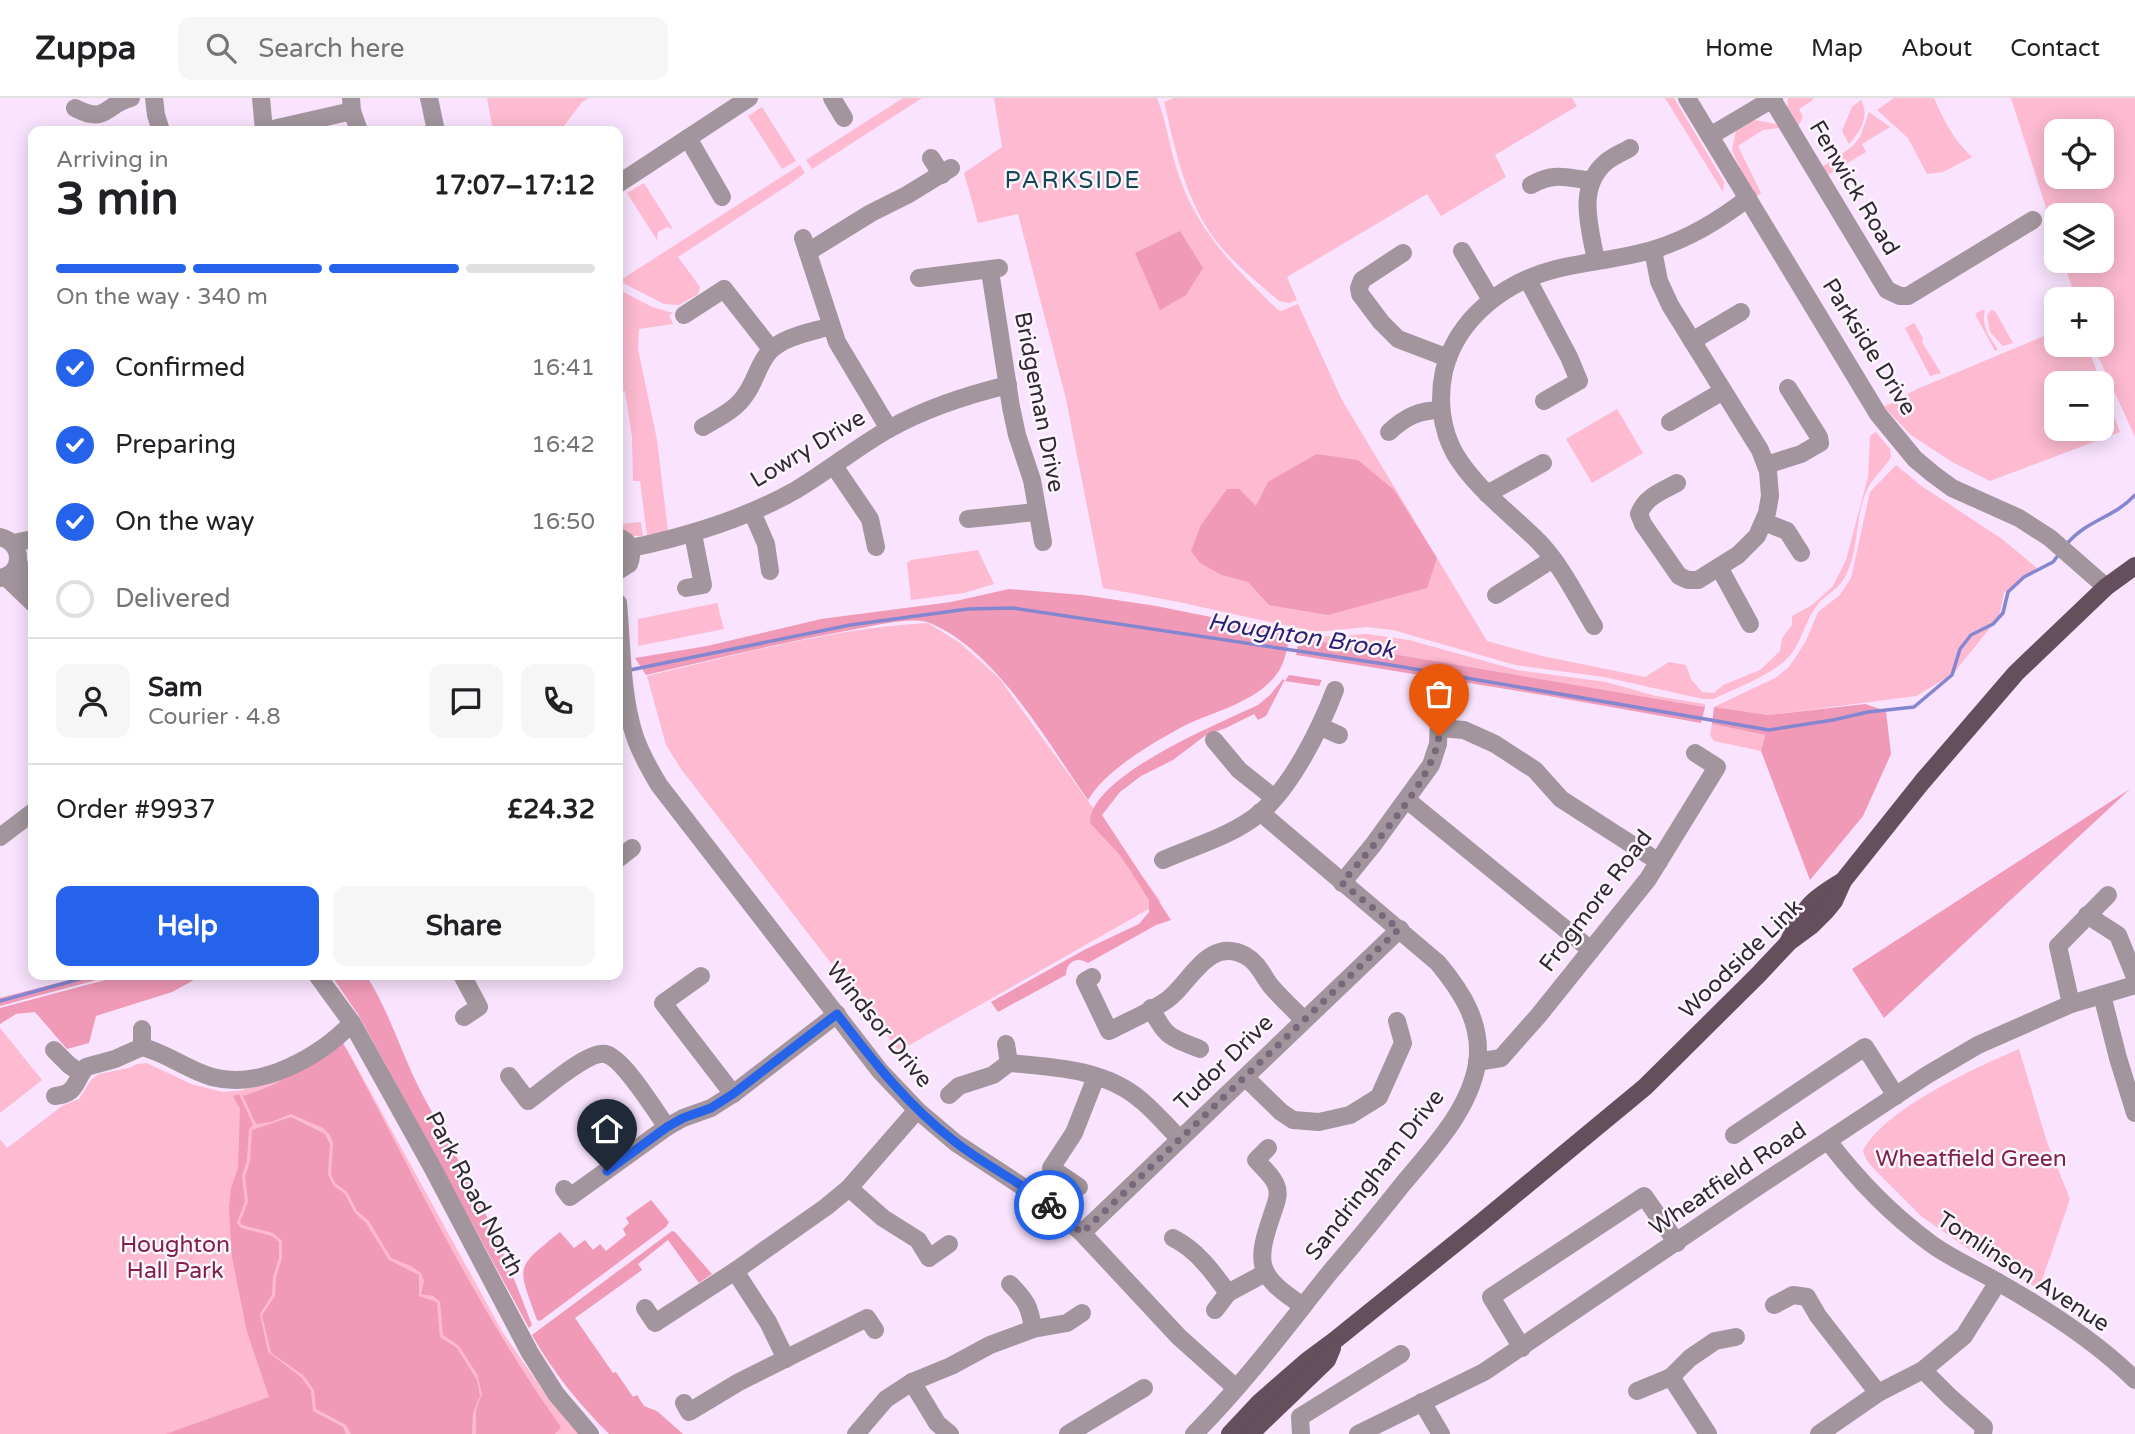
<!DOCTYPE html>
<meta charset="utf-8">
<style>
body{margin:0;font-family:"Varela Round",sans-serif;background:#f6f6f6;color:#202124;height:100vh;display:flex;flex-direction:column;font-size:26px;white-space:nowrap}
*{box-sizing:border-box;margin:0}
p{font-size:23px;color:#757577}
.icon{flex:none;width:38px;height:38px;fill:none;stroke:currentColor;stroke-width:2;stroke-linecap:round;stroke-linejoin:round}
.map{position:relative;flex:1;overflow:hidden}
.sheet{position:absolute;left:28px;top:28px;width:595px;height:854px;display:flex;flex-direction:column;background:#fff;border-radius:14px;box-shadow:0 4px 18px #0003}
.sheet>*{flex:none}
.tools{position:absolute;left:2044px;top:21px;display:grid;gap:14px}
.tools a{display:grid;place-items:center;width:70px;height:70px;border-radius:14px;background:#fff;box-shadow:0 4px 18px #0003;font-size:35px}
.pin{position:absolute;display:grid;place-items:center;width:60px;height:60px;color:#fff;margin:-72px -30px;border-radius:50% 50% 50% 0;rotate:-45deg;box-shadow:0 0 7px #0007}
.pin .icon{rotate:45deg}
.courier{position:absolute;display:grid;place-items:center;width:70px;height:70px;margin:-35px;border:5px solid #2563eb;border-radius:50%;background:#fff;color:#222;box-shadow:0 2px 9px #0007}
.overview em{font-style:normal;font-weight:700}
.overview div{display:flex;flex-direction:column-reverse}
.overview{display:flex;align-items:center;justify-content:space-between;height:119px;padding:0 28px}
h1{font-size:46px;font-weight:700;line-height:52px}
.bar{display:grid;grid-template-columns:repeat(4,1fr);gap:10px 7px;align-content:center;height:84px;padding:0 28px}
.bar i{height:9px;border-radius:5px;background:#e0e0e0}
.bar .current{background:#2563eb}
.bar p{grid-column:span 4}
.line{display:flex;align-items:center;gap:18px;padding:0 28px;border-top:2px solid #e0e0e0}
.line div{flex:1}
.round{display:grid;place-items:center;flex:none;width:74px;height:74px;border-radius:14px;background:#f6f6f6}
ol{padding:0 28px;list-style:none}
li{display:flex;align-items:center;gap:21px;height:77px}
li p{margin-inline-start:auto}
li .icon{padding:7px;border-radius:50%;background:#2563eb;color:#fff;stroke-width:4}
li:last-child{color:#757577}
li i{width:38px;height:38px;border:4px solid #e0e0e0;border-radius:50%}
.cta{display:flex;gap:14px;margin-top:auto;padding:14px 28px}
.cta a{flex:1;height:80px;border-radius:14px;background:#2563eb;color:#fff;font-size:28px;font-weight:700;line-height:80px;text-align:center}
.cta a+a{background:#f6f6f6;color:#202124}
header{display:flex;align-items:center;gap:42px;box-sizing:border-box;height:98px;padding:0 35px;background:#fff;border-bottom:2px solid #e0e0e0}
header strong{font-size:33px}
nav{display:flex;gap:38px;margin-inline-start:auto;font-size:24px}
.search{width:490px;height:63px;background:#f6f6f6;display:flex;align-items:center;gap:18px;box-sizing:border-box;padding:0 24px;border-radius:14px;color:#757577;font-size:26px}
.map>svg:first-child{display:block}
.green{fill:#fdbad0;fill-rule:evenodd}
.forest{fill:#f09ab7}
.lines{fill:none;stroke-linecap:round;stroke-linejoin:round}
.stream{stroke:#8586d0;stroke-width:3.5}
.minor{stroke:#a2959d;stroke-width:18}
.major{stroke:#654f5d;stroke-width:18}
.done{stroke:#77697a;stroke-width:7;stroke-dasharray:0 12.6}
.route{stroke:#2563eb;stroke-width:9}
.labels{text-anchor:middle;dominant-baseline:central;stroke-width:5;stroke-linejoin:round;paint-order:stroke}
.street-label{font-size:23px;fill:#312833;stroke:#fcf7fd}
.park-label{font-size:23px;fill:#821f4c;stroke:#fcf7fd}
.neighbourhood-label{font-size:24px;letter-spacing:2px;fill:#144658;stroke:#fcf7fd}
.water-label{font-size:24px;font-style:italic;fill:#2d1f75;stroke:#fcf7fd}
</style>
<header>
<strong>Zuppa</strong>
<div class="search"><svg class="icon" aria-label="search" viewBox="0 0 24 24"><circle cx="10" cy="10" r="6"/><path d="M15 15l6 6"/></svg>Search here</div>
<nav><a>Home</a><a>Map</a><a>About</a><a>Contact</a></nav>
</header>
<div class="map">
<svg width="2135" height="1336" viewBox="0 0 2135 1336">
<rect width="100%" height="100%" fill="#f9e3fe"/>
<g class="green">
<polygon points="487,0 589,0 582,4 560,33 493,33"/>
<polygon points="903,0 922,0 812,71 806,62"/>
<path d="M994 0H1157C1167 25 1170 53 1179 78 1199 136 1235 170 1278 212L1281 213 1298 206 1342 302 1487 543 1542 558 1645 579 1669 564 1686 567 1691 581 1702 594 1714 595 1723 587 1760 572 1780 553 1782 540 1792 527V518L1812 507 1833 488 1846 462 1868 379 1870 338 1876 334 1890 351 1891 359C1884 371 1871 381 1866 394 1855 420 1859 451 1846 477 1838 494 1822 497 1814 512 1805 525 1802 541 1792 555 1775 577 1739 588 1714 601H1703L1604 579 1515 567 1393 532 1367 529 1316 534 1174 503 1103 490 1066 301 1018 116 978 125 964 75 1002 49Z"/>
<path d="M1174 0H1572L1577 8 1495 57 1506 79 1441 118 1427 96 1287 179 1297 202 1289 205 1279 203C1259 186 1237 168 1220 148 1186 106 1176 55 1164 4Z"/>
<polygon points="1665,0 1674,0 1724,84 1723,94"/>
<polygon points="1788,0 1812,0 1813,2 1799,11 1803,19 1798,29 1787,13"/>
<path d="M1894 0H1934C1944 23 1953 41 1972 59L1943 74 1927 76 1908 40 1877 12Z"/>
<path d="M2011 0H2135V339L2093 247H2102V201H2076L2063 163H2102V117H2056V141ZM2056 33H2102V79H2056Z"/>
<path d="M1861 2C1870 18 1860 34 1849 46L1842 33 1852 9Z"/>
<polygon points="762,9 796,63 782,71 748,18"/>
<polygon points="1869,14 1890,29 1862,46 1866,54 1826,78 1821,70 1853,48 1860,39"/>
<path d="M1755 22 1776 26 1779 30 1763 32 1738 48 1761 95 1756 99C1746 84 1739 68 1732 52L1736 33Z"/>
<polygon points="800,67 805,75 790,86 678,159 700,189 698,196 679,207 664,206 619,183"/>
<polygon points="644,85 673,131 667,129 658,134 657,142 627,95"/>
<polygon points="618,191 652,209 673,215 669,217 673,226 639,231 638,251 657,342 668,433 647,437 640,383 633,383 632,339 625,293 618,294"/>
<path d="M1982 212H1985C1981 228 1990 240 1998 251L1995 253 1975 216Z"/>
<polygon points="1991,212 1995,213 2013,245 2003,248 1990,234 1987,218"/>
<polygon points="1914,225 1923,240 1922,244 1941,275 1930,278 1905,230"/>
<path d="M2056 233V247H2087L2120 334 1990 383 1952 364 1911 337 1884 309 1917 291ZM2056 285H2102V331H2056Z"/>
<polygon points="1617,311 1643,355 1592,385 1566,341"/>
<polygon points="1896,367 1920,387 2002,441 2037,470 2004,495 1999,519 1952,577 1916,598 1770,617 1714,609 1775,580 1789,569 1806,543 1818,514 1840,497 1851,480 1870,394"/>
<polygon points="641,424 643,438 633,438 618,433 618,426"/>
<polygon points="978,452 994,486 964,495 911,502 907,465 911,462"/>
<polygon points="717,505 724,531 638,548 638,521"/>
<path d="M928 525 960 545 999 580 1161 804 899 953 681 671 666 647 647 578C739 557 832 530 928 525Z"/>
<polygon points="1367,536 1409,542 1517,572 1606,584 1656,598 1705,606 1705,609 1299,540 1302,537 1316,539"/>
<polygon points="1712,626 1765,637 1761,653 1714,643 1710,637"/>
<polygon points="0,930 42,982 0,1015"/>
<polygon points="347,951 503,1235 546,1297 579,1336 0,1336 0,1041 7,1050 62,1008 79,1001 91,982 99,976 129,970 137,966 147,965 191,986 223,994 243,992 321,964"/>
<path d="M2019 951 2047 1044 2070 1101 2039 1191 1967 1150 1921 1118 1873 1070 1866 1061 1863 1053C1884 1011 1975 970 2019 951Z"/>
</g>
<g class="forest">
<polygon points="1180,133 1203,170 1186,197 1160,212 1135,155"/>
<polygon points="1317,356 1358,362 1394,392 1437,460 1427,490 1328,517 1269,507 1248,484 1222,477 1200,465 1191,453 1201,427 1227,391 1239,391 1256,408 1268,384"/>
<path d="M1009 491 1083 497 1156 508 1290 535C1288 547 1286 560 1280 571 1260 605 1212 613 1180 630 1149 647 1105 673 1088 702 1047 644 997 553 930 525 915 518 877 527 861 530 789 543 718 560 646 577L635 560 707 548 821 521 951 504Z"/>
<polygon points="1299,540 1705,609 1701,625 1549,598 1296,557"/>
<path d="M1289 577 1322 582 1319 588 1284 583 1266 618 1258 622 1254 616 1226 630 1206 637 1173 662 1141 678 1120 694 1102 717 1171 822 1156 827 1088 865C1077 858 1066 864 1066 877L998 914 991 904 1086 851 1139 826 1149 814V802L1130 772 1119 756 1090 725C1089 678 1220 625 1258 607L1270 597 1283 581 1285 583Z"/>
<polygon points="1865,606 1886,613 1891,656 1863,718 1810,782 1761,653 1765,637 1712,626 1714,609 1769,617"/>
<polygon points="2130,691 1884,920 1852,871"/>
<polygon points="88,877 115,877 0,908 0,900"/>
<polygon points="124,877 203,877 172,894 96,918 89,945 67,951 35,914 16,916 0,926 0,910"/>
<path d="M331 877H366C389 913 401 954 420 992 439 1028 460 1063 478 1100 498 1142 516 1184 532 1227L529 1230 359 918Z"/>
<path d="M343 945C413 1075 475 1209 561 1329L555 1336H476V1312L482 1296 477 1276 459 1248 443 1237 440 1204 433 1198 421 1196 424 1183 421 1175 411 1168 391 1160 369 1123 357 1113 347 1094 335 1085 331 1076 333 1045 330 1037 323 1030 291 1016 271 1024 256 1026 242 996 244 998 275 986Z"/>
<polygon points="239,996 253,1027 249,1031 247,1062 242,1078 245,1103 237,1125 241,1130 272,1138 279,1144 279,1160 273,1179 272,1197 260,1216 268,1254 301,1279 311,1293 313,1313 343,1329 346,1336 166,1336 269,1299 247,1234 232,1159 229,1110 231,1090 238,1070 240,1011 233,998"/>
<polygon points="291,1019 325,1036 330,1046 328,1077 334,1088 345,1096 355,1115 366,1125 389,1162 419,1177 419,1198 437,1204 440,1239 457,1250 477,1282 480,1298 473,1315 472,1336 351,1336 346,1327 316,1311 314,1292 303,1277 271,1255 262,1217 275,1198 276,1180 282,1160 282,1143 273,1135 242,1127 240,1124 248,1104 245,1079 250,1063 252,1032"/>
<path d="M651 1102 669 1124 666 1129 540 1223 537 1222C518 1167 513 1172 560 1134L574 1150 585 1142 593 1152 600 1146 606 1153 626 1137 623 1131 629 1125 626 1120Z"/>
<path d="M672 1133 675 1134 712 1176 699 1185 668 1142 638 1166 642 1172 575 1220 613 1275 616 1274 633 1299 637 1297 644 1308 657 1313 683 1336H609C580 1307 552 1273 532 1237Z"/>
</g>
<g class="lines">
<g class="stream">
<path d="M2066 447C2086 422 2114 420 2135 397"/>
<polyline points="630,572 850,527 968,511 1013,510 1391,567 1769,632 1833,622 1868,614 1914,609 1952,577 1960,551 1971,537 1993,526 2003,515 2008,494 2024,479 2053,464 2059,456"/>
<polyline points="0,903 94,877"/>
</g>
<g class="minor">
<polyline points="154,0 156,17 161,33"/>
<polyline points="261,0 264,33"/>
<polyline points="351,0 352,13 359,33"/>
<polyline points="429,0 436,33"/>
<polyline points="832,0 844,20"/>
<polyline points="1687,0 1878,316 1915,361 1933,376 1952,390 2019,420 2050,440 2106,489"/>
<polyline points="1772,1 1887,192 1900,198 1908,198 2033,122"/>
<path d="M75 10C107 27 105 6 131 0"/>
<polyline points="264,33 352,13"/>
<polyline points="1710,38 1774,0"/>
<polyline points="688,40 722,99"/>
<polyline points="931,60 942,77"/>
<polyline points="618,86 749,0"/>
<path d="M1531 87C1553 74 1567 79 1591 83"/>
<polyline points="803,140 837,244 889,331"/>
<path d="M1653 152 1659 183 1670 207 1760 352 1768 373 1770 398 1767 415 1757 438 1738 457 1698 482H1688L1679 478 1643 426 1639 416C1645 399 1662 393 1677 385"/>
<polyline points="1462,153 1491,202"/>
<polyline points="808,154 871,115 907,97 951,70"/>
<polyline points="1403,155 1362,182 1359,190 1360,196 1381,224 1398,241 1448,260"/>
<path d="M1596 163C1590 129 1576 90 1606 64 1613 58 1623 54 1630 50"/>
<polyline points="990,173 1011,309 1017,337 1032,382 1043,444"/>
<polyline points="919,180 999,170"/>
<polyline points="1528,182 1569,259 1579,283 1544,303"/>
<polyline points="684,217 724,191 771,251"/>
<polyline points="1692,243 1741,214"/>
<polyline points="1670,324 1723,293"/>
<path d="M703 329C718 320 736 312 746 296 756 282 758 266 770 253 784 238 812 234 831 228"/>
<path d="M1389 334C1405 319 1419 312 1441 312"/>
<polyline points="1766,367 1801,356 1820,345 1819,339 1788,290"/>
<polyline points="834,368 870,421 876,449"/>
<polyline points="1487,396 1543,365"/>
<polyline points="752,414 766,446 770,473"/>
<polyline points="968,421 1036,414"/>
<polyline points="1764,424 1787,433 1801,455"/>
<path d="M0 439C24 445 24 475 0 480"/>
<path d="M618 439C630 443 634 454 629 466L618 473"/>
<polyline points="13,445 33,441"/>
<path d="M631 450C688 438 745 421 796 392 828 373 857 349 889 331 926 310 967 297 1008 287"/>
<polyline points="18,466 33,483"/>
<polyline points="1719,469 1750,526"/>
<polyline points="6,479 33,505"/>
<polyline points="686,490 703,487 693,436"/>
<polyline points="1496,497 1553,461"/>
<path d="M618 505C622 548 621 597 635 639 641 656 650 672 659 687L880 973 917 1012 956 1045 1043 1102 1082 1135 1179 1239 1236 1290"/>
<path d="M1594 528C1577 500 1562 468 1539 444 1510 415 1476 391 1455 356 1441 331 1438 301 1444 273 1457 220 1505 184 1556 171 1589 163 1623 161 1655 151 1688 141 1721 121 1748 100"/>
<polyline points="1321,629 1339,637"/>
<polyline points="1439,630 1464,632 1495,646 1535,672 1561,701 1659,764"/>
<polyline points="1214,642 1239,672 1273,699"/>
<polyline points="1407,702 1591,852"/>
<polyline points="0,739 33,714"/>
<polyline points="618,761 632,750"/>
<path d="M1163 762C1195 748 1232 738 1260 715 1292 688 1320 631 1335 592"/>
<polyline points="1342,785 1373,747 1431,667 1438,646 1440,597"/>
<polyline points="2087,817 2118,837 2135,879"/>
<polyline points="317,877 352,925 431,1067 530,1255 556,1296 590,1336"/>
<polyline points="462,877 479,909 464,919"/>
<polyline points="701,878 663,905 733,996"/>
<path d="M1092 879 1085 883 1109 933C1128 923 1150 914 1167 902 1190 886 1208 837 1246 858 1258 865 1262 876 1270 887 1280 899 1293 911 1304 922"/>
<polyline points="2102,897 2118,960 2135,1015"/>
<polyline points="2071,906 2058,848 2108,797"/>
<path d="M1151 910C1166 940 1170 939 1200 951"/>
<polyline points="142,931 142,949"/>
<polyline points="1006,946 1009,965"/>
<polyline points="54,952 69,967 81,975"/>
<polyline points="1477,964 1501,960 1539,917 1648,781 1717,669 1695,655"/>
<path d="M509 978 528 1003C544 992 587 953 605 956 623 959 655 1013 667 1029"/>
<polyline points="1246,980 1281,1014 1293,1022 1319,1024 1350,1017 1379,999 1403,945 1397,923"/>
<path d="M949 997 959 988 993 977 1009 965C1054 969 1106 971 1142 1003 1155 1014 1167 1028 1180 1041"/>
<path d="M55 998C77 996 74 984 86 969L115 961 142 949C167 955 187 972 212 979 261 992 319 959 352 925"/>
<polyline points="1734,1037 1865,949 1896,998"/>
<path d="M1828 1043C1857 1081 1892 1117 1930 1145 1950 1160 1974 1170 1996 1183 2044 1210 2096 1243 2135 1282"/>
<path d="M1268 1050 1256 1062C1262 1069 1273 1078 1276 1087 1280 1096 1276 1105 1273 1114 1255 1166 1256 1177 1303 1208"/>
<polyline points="1079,1089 1051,1070 1074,1035 1096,979"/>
<polyline points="849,1090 883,1120 918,1142 929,1160 949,1146"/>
<polyline points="564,1091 570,1099 667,1029 683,1020 711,1010 733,996 837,916"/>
<polyline points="1082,1135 1400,831"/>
<path d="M1173 1140C1197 1152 1212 1173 1228 1195"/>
<polyline points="735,1173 768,1224 786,1261"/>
<polyline points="1774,1207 1793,1197 1807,1199 1818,1218 1878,1295"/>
<polyline points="645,1210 655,1225 735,1173 826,1109 849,1090 917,1012"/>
<polyline points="1215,1212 1228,1195 1265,1175"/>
<polyline points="1033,1231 1067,1225 1082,1215"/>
<polyline points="1522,1250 1491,1199 1644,1098 1677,1145"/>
<polyline points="1923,1272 1950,1299 1984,1329 1983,1336"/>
<polyline points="1671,1279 1708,1336"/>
<polyline points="912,1284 937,1325 950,1336"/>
<polyline points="1637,1293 1671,1279 1690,1260 1715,1243 1736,1239"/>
<polyline points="1422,1304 1441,1336"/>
<polyline points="684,1305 689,1314 739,1284 867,1220 875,1232"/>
<path d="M856 1336 886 1301 912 1284 951 1268 990 1247 1033 1231C1030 1209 1026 1202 1010 1186"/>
<polyline points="1068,1336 1144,1290"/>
<path d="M1194 1336C1244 1286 1287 1228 1331 1173 1355 1145 1379 1116 1402 1087 1431 1052 1469 1013 1477 966 1483 926 1462 894 1438 865L1260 714"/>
<polyline points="1301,1336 1300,1319 1401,1256"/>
<polyline points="1358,1336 1484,1274 1751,1093 1927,977 1978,947 2071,906 2135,887"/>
<polyline points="1819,1336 1878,1295 1923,1272 1964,1238 1998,1184"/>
</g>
<g class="major">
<path d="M1789 843C1804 809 1811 802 1843 783"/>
<polyline points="1230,1336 1260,1304 1307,1263 1334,1243 1483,1123 1645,989 1758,877 1789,844 1812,827 1825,814 1834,803 1843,783 1922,684 2016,575 2106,489 2135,468"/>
<polyline points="1250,1336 1327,1262 1332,1250"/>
</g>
</g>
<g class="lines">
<path class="done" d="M1049 1107 1082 1135 1399 831 1342 785C1372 748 1433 683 1439 638"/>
<path class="route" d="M607 1073 667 1029 683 1020 711 1010 733 996 837 916C874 964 906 1006 954 1043 984 1067 1019 1083 1049 1107"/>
</g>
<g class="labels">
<g class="street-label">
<text transform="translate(1854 90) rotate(59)">Fenwick Road</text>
<text transform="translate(1869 249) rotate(58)">Parkside Drive</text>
<text transform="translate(1039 304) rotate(79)">Bridgeman Drive</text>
<text transform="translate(808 351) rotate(-31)">Lowry Drive</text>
<text transform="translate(1596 803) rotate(-53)">Frogmore Road</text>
<text transform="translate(1741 861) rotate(-44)">Woodside Link</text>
<text transform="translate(879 927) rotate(51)">Windsor Drive</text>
<text transform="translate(1224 965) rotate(-44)">Tudor Drive</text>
<text transform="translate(1375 1077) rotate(-52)">Sandringham Drive</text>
<text transform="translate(1728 1081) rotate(-34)">Wheatfield Road</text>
<text transform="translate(474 1096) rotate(62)">Park Road North</text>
<text transform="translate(2023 1174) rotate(33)">Tomlinson Avenue</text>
</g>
<g class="park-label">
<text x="1971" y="1061">Wheatfield Green</text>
<text x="175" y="1147">Houghton<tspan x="175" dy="26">Hall Park</tspan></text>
</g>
<g class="neighbourhood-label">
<text x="1073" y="82">PARKSIDE</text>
</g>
<g class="water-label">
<text transform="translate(1301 538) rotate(9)">Houghton Brook</text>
</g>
</g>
</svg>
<div class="tools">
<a><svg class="icon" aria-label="locate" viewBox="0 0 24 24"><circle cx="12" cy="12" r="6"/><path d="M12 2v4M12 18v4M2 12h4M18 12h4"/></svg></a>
<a><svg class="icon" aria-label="layers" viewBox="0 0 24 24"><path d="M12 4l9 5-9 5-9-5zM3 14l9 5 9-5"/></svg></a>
<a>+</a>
<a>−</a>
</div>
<div class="pin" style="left:1439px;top:638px;background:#ea580c"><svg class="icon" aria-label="bag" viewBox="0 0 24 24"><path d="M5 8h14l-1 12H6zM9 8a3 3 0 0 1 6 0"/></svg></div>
<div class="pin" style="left:607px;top:1073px;background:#1f2937"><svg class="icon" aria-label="home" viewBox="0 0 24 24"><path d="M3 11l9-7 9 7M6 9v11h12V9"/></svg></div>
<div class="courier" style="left:1049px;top:1107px"><svg class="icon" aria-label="bike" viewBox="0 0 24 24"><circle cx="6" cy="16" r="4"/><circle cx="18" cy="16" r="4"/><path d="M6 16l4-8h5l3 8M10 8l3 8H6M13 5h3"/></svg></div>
<section class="sheet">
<div class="overview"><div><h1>3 min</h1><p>Arriving in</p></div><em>17:07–17:12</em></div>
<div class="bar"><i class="current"></i><i class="current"></i><i class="current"></i><i></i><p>On the way · 340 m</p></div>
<ol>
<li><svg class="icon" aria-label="check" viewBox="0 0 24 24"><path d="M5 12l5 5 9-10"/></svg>Confirmed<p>16:41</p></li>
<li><svg class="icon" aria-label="check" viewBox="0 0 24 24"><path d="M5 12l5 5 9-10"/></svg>Preparing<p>16:42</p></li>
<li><svg class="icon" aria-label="check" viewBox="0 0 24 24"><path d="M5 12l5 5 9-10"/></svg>On the way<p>16:50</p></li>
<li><i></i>Delivered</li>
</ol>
<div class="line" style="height:126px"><a class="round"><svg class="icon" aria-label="person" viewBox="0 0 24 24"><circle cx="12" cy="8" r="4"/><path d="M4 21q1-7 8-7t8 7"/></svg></a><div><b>Sam</b><p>Courier · 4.8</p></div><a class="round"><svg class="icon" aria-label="chat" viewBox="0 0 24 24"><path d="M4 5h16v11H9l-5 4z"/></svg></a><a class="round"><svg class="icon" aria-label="phone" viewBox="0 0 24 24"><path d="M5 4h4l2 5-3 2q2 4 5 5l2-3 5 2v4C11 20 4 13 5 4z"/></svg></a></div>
<div class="line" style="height:91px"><div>Order #9937</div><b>£24.32</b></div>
<div class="cta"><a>Help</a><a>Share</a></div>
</section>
</div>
